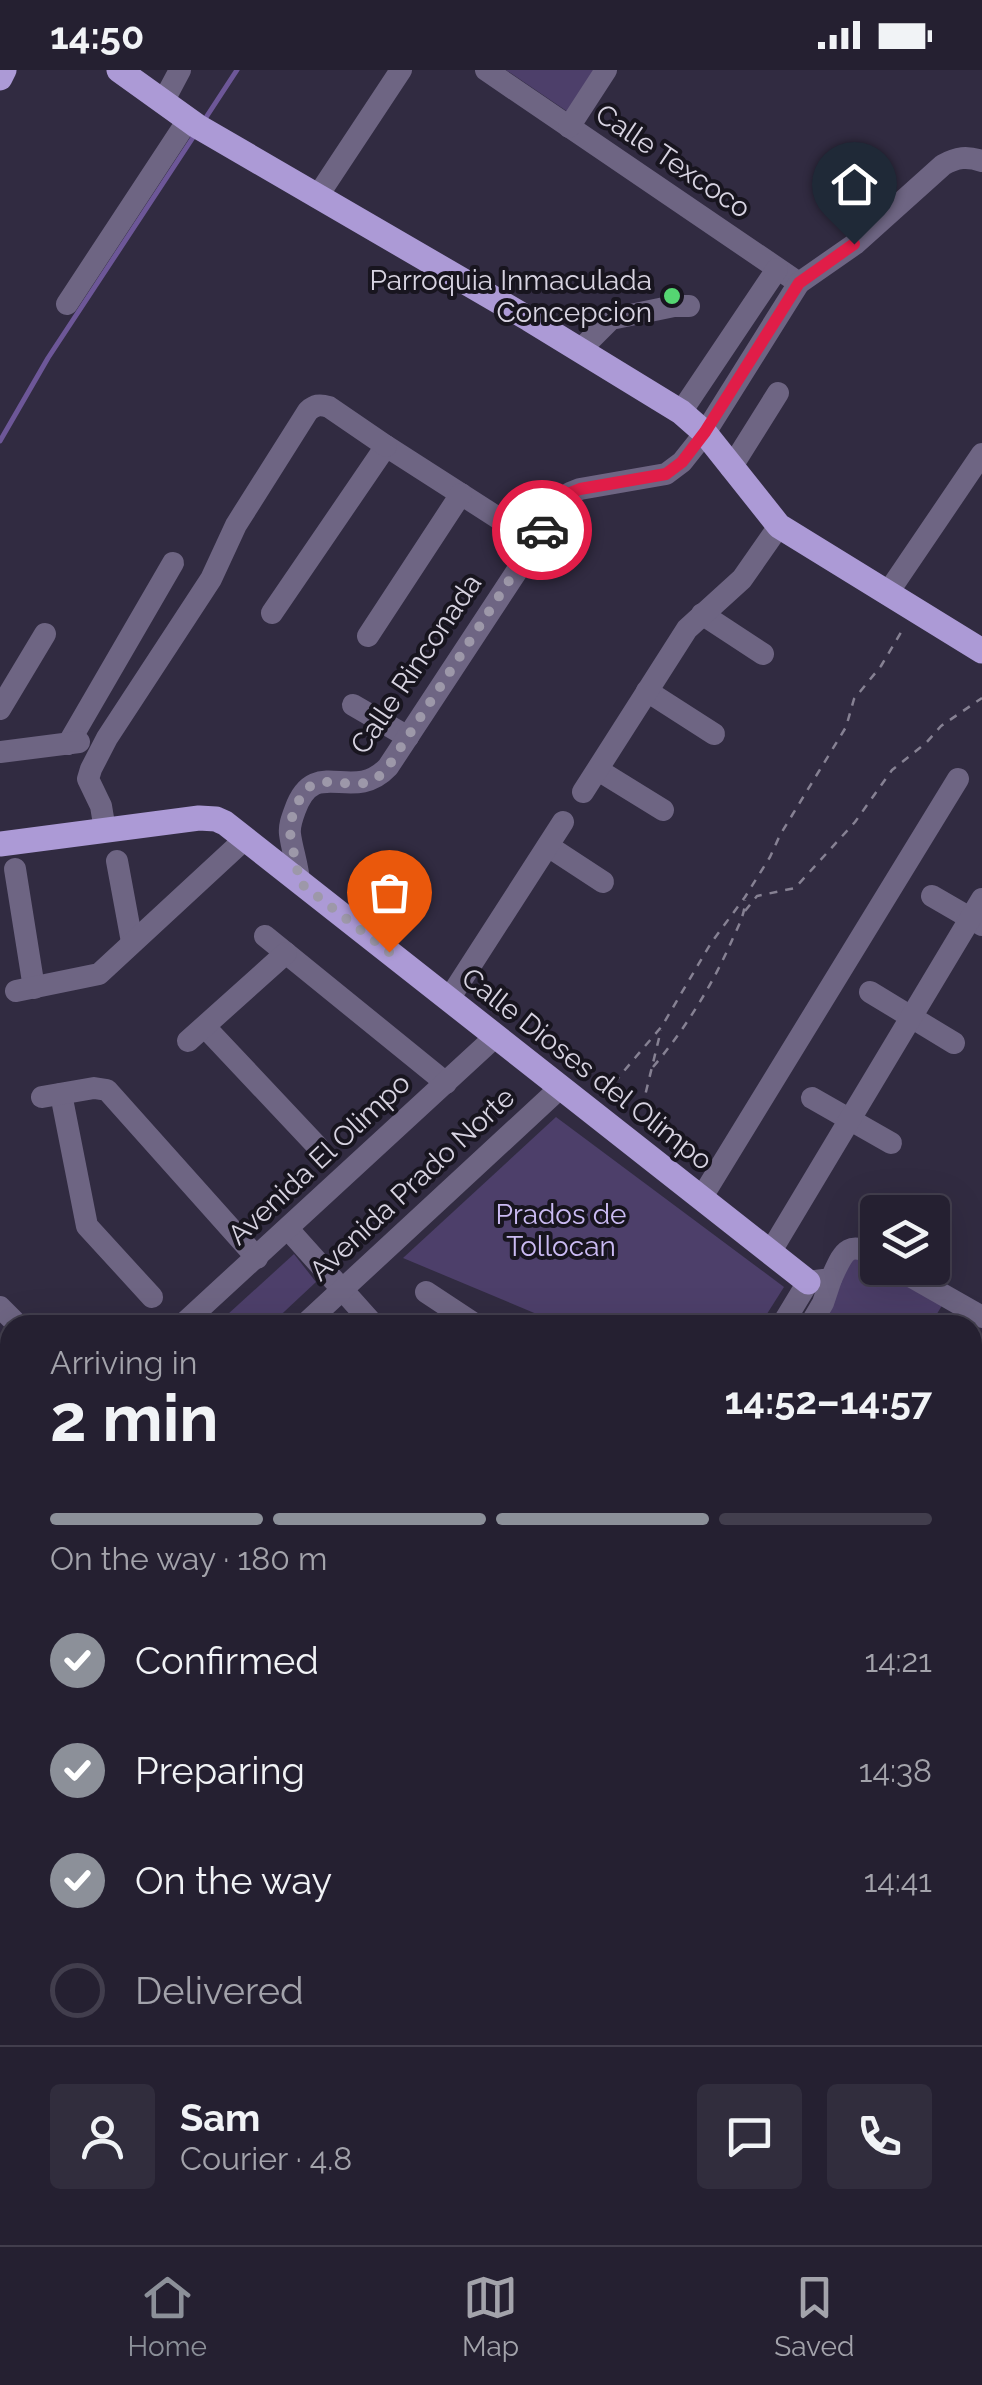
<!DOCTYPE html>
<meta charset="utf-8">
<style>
body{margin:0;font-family:Raleway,sans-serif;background:#312d3d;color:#f1f3f6;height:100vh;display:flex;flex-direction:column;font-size:38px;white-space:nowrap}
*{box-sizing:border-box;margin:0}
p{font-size:32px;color:#a3a3ab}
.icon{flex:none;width:55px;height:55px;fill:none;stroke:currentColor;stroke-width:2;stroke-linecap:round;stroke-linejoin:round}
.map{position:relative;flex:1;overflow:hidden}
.drawer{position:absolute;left:0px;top:1245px;width:982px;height:930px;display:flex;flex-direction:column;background:#252031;border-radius:30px 30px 0 0;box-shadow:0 10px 40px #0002,0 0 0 2px #423e4d}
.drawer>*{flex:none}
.controls{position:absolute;left:860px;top:1125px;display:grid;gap:20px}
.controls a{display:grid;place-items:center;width:90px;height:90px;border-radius:10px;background:#252031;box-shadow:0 10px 40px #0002,0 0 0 2px #423e4d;font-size:50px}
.pin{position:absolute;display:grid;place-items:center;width:85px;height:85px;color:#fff;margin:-102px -42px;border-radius:50% 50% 50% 0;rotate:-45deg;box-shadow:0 0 10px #0007}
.pin .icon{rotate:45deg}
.courier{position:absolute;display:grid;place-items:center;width:100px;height:100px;margin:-50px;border:8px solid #e11d48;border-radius:50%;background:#fff;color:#222;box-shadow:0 2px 12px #0007}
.summary em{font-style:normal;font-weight:700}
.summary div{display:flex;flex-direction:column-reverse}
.summary{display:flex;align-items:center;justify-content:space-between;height:170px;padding:0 50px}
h1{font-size:65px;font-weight:700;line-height:75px}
.bar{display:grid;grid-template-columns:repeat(4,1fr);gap:15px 10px;align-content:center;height:120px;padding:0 50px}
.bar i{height:12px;border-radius:8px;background:#423e4d}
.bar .active{background:#8c9099}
.bar p{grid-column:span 4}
.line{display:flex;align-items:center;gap:25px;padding:0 50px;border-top:2px solid #423e4d}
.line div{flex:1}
.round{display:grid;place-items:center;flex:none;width:105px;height:105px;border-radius:10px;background:#312d3d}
ol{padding:0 50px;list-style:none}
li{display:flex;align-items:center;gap:30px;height:110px}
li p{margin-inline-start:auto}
li .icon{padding:10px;border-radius:50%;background:#8c9099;color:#fff;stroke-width:4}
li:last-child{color:#a3a3ab}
li i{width:55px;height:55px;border:5px solid #423e4d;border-radius:50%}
.status{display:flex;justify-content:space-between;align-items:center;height:70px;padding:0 50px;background:#252031;direction:ltr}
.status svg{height:28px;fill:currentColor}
.menu{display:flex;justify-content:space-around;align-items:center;height:140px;border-top:2px solid #423e4d;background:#252031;font-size:28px;color:#a3a3ab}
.menu a{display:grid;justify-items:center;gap:5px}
.menu .active{color:#8c9099}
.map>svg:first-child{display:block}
.green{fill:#4d3f6a}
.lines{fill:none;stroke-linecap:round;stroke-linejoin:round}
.stream{stroke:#6d5798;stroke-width:5}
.path{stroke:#868193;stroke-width:2.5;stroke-dasharray:8 8;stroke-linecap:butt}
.minor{stroke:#6e6583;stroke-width:22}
.major{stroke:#ac9ad6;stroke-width:25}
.done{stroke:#9d98a9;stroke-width:10;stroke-dasharray:0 18}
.route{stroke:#e11d48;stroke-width:12}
.poi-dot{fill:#55d672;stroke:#18151f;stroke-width:4}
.labels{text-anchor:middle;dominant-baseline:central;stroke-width:8;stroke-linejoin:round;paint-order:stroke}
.street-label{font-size:28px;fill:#d7d3e1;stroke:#18151f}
.poi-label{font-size:28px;fill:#d7d3e1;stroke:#18151f;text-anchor:end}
.park-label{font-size:28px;fill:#cbbbf3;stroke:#18151f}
</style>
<div class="status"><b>14:50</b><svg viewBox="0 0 49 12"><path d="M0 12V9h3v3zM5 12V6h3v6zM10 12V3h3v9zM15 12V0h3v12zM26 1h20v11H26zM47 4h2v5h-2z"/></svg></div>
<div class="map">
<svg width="982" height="2175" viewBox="0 0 982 2175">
<rect width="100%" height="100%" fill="#312b41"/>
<g class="green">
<polygon points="506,0 595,0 568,42"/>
<polygon points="556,1047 784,1217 760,1255 563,1255 403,1188"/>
<polygon points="852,1177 878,1198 884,1198 943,1234 930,1255 806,1255"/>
<polygon points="294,1184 316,1212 270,1255 216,1255"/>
<polygon points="10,1445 10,1493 0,1502 0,1454"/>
</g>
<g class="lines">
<g class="stream">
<polyline points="203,52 237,0"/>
<polyline points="0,371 48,288 194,66"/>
</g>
<g class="path">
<polyline points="745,841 757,826 795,818 855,752 892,700 926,673 941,656 982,628"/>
<path d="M653 997C686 958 713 914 733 868 739 855 745 844 745 830"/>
<polyline points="600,1020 613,1014 662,956 711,873 745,827 770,787 780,765 846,657 854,629 881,596 903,559"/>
<polyline points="641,1054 643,1034 661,960"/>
</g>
<g class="minor">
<polyline points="486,0 799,213"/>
<polyline points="163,32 180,0"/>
<polyline points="569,57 606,0"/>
<polyline points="317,127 401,0"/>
<polyline points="67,234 188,50"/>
<polyline points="580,280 611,249 674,236 689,236"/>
<polyline points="681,342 777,199"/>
<polyline points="731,398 778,323"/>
<polyline points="887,524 982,384"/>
<polyline points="272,543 386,376 534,471"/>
<polyline points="702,544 763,584"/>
<polyline points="368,566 461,424"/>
<polyline points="647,621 714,664"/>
<polyline points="353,635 408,667"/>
<polyline points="0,639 45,564"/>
<polyline points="68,674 173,493"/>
<polyline points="0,682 79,672"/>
<polyline points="598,700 663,740"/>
<polyline points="583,722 687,559 742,509 779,456"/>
<path d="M105 760 101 736 88 709 91 699 107 668 211 509 236 455 308 341C315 335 319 334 329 337L386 376"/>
<polyline points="548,776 603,812"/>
<polyline points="117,791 132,872"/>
<polyline points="15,799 34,918"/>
<path d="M299 812C298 795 292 780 290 764 289 756 292 748 295 740 315 684 352 735 388 697L563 431 570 423 580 419 666 404 682 392 705 363 799 213 855 174 943 95C957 87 967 86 982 91"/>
<polyline points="932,826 982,855"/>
<polyline points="265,866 446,1013"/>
<polyline points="16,921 99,904 245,769"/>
<polyline points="870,922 954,973"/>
<polyline points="449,929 563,752"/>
<polyline points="205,957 318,1077"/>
<polyline points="188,971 286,883"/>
<polyline points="61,1024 87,1156 152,1227"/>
<polyline points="42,1027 94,1018 107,1020 257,1188"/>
<polyline points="812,1028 891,1073"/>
<polyline points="702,1127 958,709"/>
<polyline points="288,1159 374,1255"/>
<polyline points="771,1181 982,829"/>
<polyline points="896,1198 982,1247"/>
<polyline points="426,1222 476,1255"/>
<polyline points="0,1237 18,1255"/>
<polyline points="182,1255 496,966"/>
<polyline points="304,1255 560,1018"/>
<path d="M782 1255 808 1212 831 1209C844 1181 847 1169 878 1187"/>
<polyline points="810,1255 823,1233 831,1209"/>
<polyline points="0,1422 10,1413"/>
<polyline points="0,1535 10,1526"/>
<polyline points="972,1602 982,1608"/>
<polyline points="0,1702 10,1716"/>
<polyline points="972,1707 982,1691"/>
<polyline points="0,1877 10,1891"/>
<polyline points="972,1975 982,1960"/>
<polyline points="972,2006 982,2011"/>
<polyline points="972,2075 982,2059"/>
<polyline points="0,2133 10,2139"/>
<polyline points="53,2165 70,2175"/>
<polyline points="531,2165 548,2175"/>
<polyline points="236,2175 242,2165"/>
<polyline points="263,2175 269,2165"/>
<polyline points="392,2175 398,2165"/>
<polyline points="596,2175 602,2165"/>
<polyline points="737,2175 743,2165"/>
<polyline points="811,2175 817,2165"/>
<polyline points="916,2175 921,2165"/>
</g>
<g class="major">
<polyline points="119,0 197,56 529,249 681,342 705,363 779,456 982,581"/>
<polyline points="0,8 4,0"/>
<polyline points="0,774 199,748 216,749 225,753 808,1212"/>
</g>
</g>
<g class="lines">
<path class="done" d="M389 882 299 812C298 796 289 769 290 756 291 748 295 740 298 733 312 697 342 720 369 712 377 709 383 703 388 697L542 460"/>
<polyline class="route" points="542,460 563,431 570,423 580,419 666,404 682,392 705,362 799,213 854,174"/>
</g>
<circle class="poi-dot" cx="672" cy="226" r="10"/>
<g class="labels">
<g class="street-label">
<text transform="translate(673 91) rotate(34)">Calle Texcoco</text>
<text transform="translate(416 594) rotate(-56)">Calle Rinconada</text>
<text transform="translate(587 999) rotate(38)">Calle Dioses del Olimpo</text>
<text transform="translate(319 1089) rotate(-43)">Avenida El Olimpo</text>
<text transform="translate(412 1114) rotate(-43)">Avenida Prado Norte</text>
</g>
<g class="poi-label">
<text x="652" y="210">Parroquia Inmaculada<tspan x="652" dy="32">Concepcion</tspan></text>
</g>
<g class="park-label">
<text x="561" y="1144">Prados de<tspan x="561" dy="32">Tollocan</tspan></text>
</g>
</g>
</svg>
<div class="controls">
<a><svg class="icon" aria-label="layers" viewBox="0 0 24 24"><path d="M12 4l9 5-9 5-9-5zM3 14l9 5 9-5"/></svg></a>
</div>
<div class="pin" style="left:389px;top:882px;background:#ea580c"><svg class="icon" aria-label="bag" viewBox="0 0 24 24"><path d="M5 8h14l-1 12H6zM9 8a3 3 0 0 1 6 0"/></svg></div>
<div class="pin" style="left:854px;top:174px;background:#1f2937"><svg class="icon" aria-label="home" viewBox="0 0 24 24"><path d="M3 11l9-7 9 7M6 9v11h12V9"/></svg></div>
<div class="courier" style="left:542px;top:460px"><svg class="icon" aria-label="car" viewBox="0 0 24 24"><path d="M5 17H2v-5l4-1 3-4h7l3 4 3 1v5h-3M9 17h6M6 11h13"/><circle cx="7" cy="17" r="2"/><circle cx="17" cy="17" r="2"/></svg></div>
<section class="drawer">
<div class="summary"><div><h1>2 min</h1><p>Arriving in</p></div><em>14:52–14:57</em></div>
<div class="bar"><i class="active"></i><i class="active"></i><i class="active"></i><i></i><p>On the way · 180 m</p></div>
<ol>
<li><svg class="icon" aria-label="check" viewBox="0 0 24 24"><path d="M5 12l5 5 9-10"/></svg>Confirmed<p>14:21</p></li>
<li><svg class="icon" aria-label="check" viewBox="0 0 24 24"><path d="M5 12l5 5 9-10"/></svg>Preparing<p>14:38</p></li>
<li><svg class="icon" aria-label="check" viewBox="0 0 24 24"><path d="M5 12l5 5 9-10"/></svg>On the way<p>14:41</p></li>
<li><i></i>Delivered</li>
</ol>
<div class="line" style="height:180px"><a class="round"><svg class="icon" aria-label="person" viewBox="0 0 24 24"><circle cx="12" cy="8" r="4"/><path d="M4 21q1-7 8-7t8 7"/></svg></a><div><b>Sam</b><p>Courier · 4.8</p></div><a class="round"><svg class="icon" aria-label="chat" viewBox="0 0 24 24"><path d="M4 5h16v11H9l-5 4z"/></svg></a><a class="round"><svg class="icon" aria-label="phone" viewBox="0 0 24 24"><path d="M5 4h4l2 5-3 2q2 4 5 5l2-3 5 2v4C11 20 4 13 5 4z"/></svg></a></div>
</section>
</div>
<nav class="menu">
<a class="active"><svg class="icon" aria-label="home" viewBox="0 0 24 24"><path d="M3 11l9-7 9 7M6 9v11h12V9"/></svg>Home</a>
<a><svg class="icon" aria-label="map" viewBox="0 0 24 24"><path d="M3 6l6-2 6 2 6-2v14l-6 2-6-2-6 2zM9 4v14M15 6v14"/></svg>Map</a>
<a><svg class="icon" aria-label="saved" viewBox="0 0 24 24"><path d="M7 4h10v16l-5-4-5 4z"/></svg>Saved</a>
</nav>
